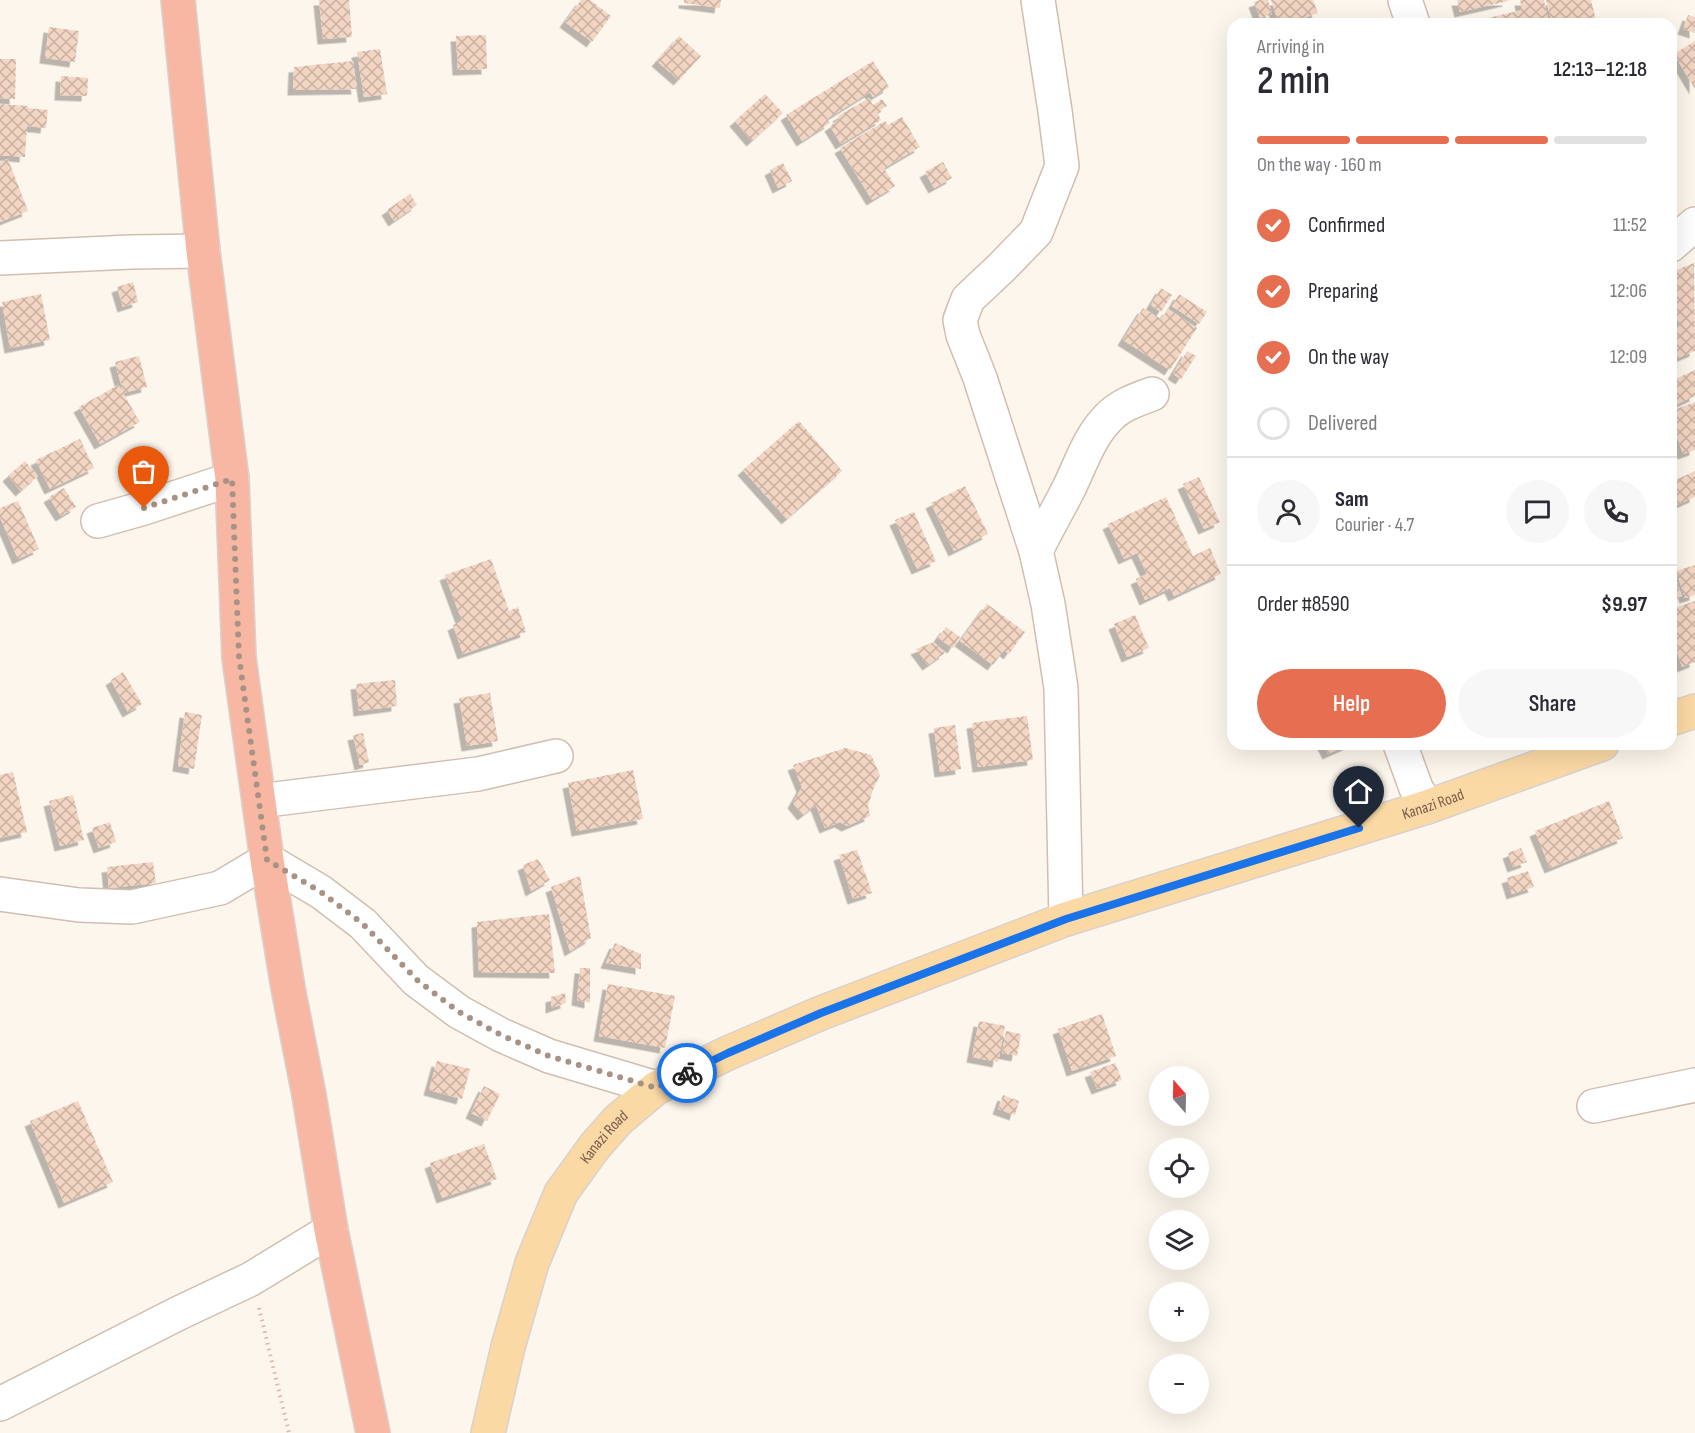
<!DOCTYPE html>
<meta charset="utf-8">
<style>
body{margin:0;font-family:"Sofia Sans Condensed",sans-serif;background:#f7f7f7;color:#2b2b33;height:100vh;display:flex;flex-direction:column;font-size:22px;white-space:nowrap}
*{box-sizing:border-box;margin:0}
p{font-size:20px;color:#7c7c81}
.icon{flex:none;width:33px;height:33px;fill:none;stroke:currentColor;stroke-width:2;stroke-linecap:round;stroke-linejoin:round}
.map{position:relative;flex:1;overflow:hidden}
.panel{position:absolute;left:1227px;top:18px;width:450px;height:732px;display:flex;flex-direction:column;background:#fff;border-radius:18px;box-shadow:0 6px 24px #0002}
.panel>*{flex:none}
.needle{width:39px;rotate:340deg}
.tools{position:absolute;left:1149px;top:1066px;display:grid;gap:12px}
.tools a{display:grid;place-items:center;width:60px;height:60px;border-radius:50%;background:#fff;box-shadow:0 6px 24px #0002;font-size:30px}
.pin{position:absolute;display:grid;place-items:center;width:51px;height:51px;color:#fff;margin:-62px -26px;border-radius:50% 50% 50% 0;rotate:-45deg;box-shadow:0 0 6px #0007}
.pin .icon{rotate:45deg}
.courier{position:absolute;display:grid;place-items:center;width:60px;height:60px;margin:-30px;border:4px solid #1a73e8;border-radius:50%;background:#fff;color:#222;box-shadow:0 2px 8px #0007}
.summary em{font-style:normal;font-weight:600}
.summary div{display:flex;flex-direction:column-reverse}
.summary{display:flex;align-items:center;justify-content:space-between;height:102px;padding:0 30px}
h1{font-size:39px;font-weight:600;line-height:45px}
.bar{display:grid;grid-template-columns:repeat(4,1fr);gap:9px 6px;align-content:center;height:72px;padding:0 30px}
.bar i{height:8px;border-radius:4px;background:#e1e1e2}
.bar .current{background:#e76f51}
.bar p{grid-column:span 4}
.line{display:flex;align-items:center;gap:15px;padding:0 30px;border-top:2px solid #e1e1e2}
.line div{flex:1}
.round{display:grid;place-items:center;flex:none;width:63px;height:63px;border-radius:32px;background:#f7f7f7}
ol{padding:0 30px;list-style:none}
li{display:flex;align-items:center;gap:18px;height:66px}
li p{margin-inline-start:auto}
li .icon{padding:6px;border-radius:50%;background:#e76f51;color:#fff;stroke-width:4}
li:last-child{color:#7c7c81}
li i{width:33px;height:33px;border:3px solid #e1e1e2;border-radius:50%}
.cta{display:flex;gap:12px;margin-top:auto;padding:12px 30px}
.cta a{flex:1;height:69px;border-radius:36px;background:#e76f51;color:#fff;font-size:24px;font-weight:600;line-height:69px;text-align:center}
.cta a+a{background:#f7f7f7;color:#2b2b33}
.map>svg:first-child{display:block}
.building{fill:url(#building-cross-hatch);filter:url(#shadow)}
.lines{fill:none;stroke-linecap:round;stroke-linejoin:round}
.minor-casing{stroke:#d1beb0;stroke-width:36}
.major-casing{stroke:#dad1cd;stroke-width:36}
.highway-casing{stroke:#dad1cd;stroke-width:36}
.path{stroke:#d9b8a5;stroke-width:4;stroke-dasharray:1.5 4.5;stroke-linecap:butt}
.minor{stroke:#fff;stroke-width:33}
.major{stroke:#fbd9a5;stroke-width:33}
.highway{stroke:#f7b7a3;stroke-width:33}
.done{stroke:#a89285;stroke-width:6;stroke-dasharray:0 10.8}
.route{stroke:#1a73e8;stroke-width:8}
.labels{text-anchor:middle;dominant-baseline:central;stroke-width:6;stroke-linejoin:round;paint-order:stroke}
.street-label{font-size:16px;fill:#7a5c4d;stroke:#fffaf3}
</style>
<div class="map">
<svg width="1695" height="1433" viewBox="0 0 1695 1433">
<defs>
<pattern id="building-cross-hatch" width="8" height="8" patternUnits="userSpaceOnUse" patternTransform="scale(1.5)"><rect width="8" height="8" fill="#f3d5c3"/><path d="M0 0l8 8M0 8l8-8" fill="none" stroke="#cab0a1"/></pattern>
<filter id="shadow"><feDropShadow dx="-5.5" dy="5.5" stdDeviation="0" flood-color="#0004"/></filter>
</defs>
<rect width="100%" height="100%" fill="#fdf6ec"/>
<g class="building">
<polygon points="319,0 349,0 352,37 323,39"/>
<polygon points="581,0 590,0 611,16 592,42 565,22"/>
<polygon points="684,0 721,0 720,8 684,3"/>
<polygon points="1260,0 1268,0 1272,14 1260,18 1254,2"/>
<polygon points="1271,0 1313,0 1318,13 1287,24 1279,24"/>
<polygon points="1457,0 1508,0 1508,1 1460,12"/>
<polygon points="1520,0 1544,0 1549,24 1463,24 1522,10"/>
<polygon points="1546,0 1591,0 1597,24 1552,24"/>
<polygon points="1688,15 1695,17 1695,33 1683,29"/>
<polygon points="49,27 79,31 75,62 45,58"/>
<polygon points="486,35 487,69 458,70 456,36"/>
<polygon points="679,36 701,56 679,80 657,61"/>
<polygon points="1695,41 1695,89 1674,54"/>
<polygon points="380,49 387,94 364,97 357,52"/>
<polygon points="0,59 16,59 15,99 0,98"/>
<polygon points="353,61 357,89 293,90 294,67"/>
<polygon points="873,61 889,87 873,97 870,92 827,119 830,123 802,141 786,115"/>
<polygon points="61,76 88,78 87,96 60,95"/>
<polygon points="765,94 783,113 752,141 735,121"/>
<polygon points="869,98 873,105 882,99 887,106 877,112 881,120 841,144 830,126 840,119 838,116"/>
<polygon points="0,104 28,106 28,108 48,110 46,128 27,126 25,157 0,155"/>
<polygon points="902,117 920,147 884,168 895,186 872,200 840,148 885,121 888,125"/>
<polygon points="8,159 28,211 0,222 0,162"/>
<polygon points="943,162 952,178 934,188 925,172"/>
<polygon points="783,163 792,181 778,188 770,170"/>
<polygon points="410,194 417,205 394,221 387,210"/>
<polygon points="1694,263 1695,351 1671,361 1671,330 1680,326 1671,304 1671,272"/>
<polygon points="133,282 138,302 123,307 117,287"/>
<polygon points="1161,288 1172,295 1161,312 1151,305"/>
<polygon points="41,294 50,340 10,348 2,302"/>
<polygon points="1179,294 1207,312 1199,324 1172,306"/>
<polygon points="1143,308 1161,319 1168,309 1197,328 1170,370 1123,340"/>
<polygon points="1187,351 1196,356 1181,379 1173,374"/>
<polygon points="139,356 147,387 123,393 140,422 100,444 79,407 118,385 123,392 115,362"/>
<polygon points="1695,370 1695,396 1671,407 1671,381"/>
<polygon points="1695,402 1695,450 1683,454 1675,431 1671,433 1671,411"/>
<polygon points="799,421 842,471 787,519 743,470"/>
<polygon points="80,439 94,468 50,489 36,460"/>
<polygon points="25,461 38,476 21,491 8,476"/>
<polygon points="1695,471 1695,497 1677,505 1671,490 1671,482"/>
<polygon points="1199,477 1220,522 1204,529 1183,484"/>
<polygon points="965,486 988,534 954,551 931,503"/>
<polygon points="64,488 76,507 61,516 49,497"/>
<polygon points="1166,497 1193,556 1210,548 1221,574 1174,596 1170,588 1145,600 1136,579 1147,574 1137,553 1124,559 1108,524"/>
<polygon points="18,501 39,549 18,559 0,517 0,508"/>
<polygon points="914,512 936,561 917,569 895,520"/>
<polygon points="491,559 509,611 518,607 526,632 463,654 453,625 462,621 445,575"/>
<polygon points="1695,565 1695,595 1685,598 1676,571"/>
<polygon points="1674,574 1682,596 1671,600 1671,575"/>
<polygon points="1695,601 1695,662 1682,667 1677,651 1671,652 1671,609"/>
<polygon points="987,604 1025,632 1009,654 1004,650 993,665 960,641"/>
<polygon points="1135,615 1149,648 1127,657 1114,624"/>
<polygon points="946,627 960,637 953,648 938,638"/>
<polygon points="934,642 945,653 928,665 916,649"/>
<polygon points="123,672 142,704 128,712 111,680"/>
<polygon points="395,680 397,706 359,711 356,684"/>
<polygon points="490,693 498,741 467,746 459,698"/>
<polygon points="185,712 202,715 194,769 178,766"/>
<polygon points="1027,716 1033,760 978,767 972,723"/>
<polygon points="955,725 961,769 940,772 934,728"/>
<polygon points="363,733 369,762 360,765 353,735"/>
<polygon points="1323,744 1350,744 1328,754"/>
<polygon points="845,748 871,755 880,775 873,790 868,806 870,816 847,826 840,822 825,828 816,805 803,815 793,803 802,787 793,765"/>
<polygon points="633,770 643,819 577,831 568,783"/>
<polygon points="13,772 27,832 0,838 0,775"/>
<polygon points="73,795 84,840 60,846 49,801"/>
<polygon points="1609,801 1623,838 1550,868 1535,831"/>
<polygon points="110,822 116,842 99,848 92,828"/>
<polygon points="1521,848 1527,862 1513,867 1508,853"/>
<polygon points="857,850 872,893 853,899 839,855"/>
<polygon points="538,859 550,880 531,891 523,865"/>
<polygon points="153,862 156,883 109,888 107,867"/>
<polygon points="1528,871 1534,887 1512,894 1507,878"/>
<polygon points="580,876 591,938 570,951 551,887"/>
<polygon points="549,914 555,973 479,972 477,922"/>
<polygon points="615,943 641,954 641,969 606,963"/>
<polygon points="580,968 590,968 590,1003 577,1000"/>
<polygon points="608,984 675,996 665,1048 599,1036"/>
<polygon points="565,993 566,1003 551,1008 551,997"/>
<polygon points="1102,1014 1116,1056 1072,1071 1058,1029"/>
<polygon points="979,1021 1005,1026 998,1062 972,1057"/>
<polygon points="1006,1031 1021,1034 1017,1056 1002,1053"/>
<polygon points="437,1061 470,1069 462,1099 429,1090"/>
<polygon points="1115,1063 1122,1080 1097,1089 1090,1072"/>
<polygon points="484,1086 500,1094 487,1121 471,1113"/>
<polygon points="1003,1095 1019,1101 1015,1115 998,1109"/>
<polygon points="78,1101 113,1182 64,1203 30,1121"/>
<polygon points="484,1144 497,1179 442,1198 430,1163"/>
</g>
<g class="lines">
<defs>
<g id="minor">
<polyline points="1038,0 1055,111 1062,166 1036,232 1001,268 968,299 960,320 963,335 980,378 1036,551 1048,604 1061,688 1066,919"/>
<polyline points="1405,0 1413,24"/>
<polyline points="1671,245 1695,224"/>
<polyline points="0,258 131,252 203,251"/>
<polyline points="98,521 144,508 232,479"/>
<path d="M1036 551C1046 530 1058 510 1068 490 1080 466 1089 437 1108 418 1120 405 1136 400 1152 394"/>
<polyline points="1400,744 1416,788 1427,807"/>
<polyline points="259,801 478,774 556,756"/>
<polyline points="0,894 79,905 132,907 220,888 267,860 321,892 363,924 416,980 459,1012 501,1035 549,1056 656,1088"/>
<polyline points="1594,1106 1695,1085"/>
<polyline points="0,1404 179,1313 251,1279 331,1230"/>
</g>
<g id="major">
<polyline points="1671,719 1695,711"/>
<path id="s1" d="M488 1433 508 1347 532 1263 561 1193 595 1146 618 1120 656 1088 728 1053 821 1013 1066 919 1427 807 1602 744"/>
</g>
<polyline id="highway" points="178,0 203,251 232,479 239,658 267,860 288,988 309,1095 331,1230 373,1433"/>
</defs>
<use href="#minor" class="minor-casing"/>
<use href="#major" class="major-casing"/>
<use href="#highway" class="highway-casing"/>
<polyline class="path" points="259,1308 289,1433"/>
<use href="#minor" class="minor"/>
<use href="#major" class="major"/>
<use href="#highway" class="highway"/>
</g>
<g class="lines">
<polyline class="done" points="144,508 232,479 239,657 267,860 321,892 363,924 417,980 459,1012 501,1035 549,1056 656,1088 687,1073"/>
<polyline class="route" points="687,1073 728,1053 821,1013 1066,919 1359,828"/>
</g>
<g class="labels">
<g class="street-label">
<text stroke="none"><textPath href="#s1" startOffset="1222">Kanazi Road</textPath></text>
<text stroke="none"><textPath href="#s1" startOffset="322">Kanazi Road</textPath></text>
</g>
</g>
</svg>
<div class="tools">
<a><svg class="needle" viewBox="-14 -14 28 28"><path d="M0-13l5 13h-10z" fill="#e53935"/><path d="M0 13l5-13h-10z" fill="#7c7c81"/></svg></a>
<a><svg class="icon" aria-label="locate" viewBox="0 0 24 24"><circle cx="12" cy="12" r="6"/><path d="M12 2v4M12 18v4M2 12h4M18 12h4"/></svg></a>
<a><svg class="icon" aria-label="layers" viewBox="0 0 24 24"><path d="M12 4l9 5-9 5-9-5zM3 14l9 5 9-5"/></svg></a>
<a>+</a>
<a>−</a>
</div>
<div class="pin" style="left:144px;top:508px;background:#ea580c"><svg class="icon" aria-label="bag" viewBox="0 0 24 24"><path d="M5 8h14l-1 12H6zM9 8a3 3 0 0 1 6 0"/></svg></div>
<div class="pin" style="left:1359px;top:828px;background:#1f2937"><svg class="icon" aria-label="home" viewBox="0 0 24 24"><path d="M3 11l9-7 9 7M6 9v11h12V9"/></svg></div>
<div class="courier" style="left:687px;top:1073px"><svg class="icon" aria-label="bike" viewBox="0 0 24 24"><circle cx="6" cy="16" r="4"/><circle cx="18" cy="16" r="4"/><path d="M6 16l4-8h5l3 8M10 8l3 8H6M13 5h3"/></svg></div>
<section class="panel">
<div class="summary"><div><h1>2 min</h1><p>Arriving in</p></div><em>12:13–12:18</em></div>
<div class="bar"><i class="current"></i><i class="current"></i><i class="current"></i><i></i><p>On the way · 160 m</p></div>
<ol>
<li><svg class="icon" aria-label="check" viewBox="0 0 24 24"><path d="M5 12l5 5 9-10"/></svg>Confirmed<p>11:52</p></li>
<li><svg class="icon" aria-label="check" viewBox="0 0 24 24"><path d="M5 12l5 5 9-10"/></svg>Preparing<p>12:06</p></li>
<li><svg class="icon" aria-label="check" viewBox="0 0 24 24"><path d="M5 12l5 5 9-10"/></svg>On the way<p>12:09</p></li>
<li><i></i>Delivered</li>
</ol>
<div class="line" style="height:108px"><a class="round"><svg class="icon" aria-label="person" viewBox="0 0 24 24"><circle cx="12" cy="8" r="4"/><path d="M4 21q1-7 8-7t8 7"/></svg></a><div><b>Sam</b><p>Courier · 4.7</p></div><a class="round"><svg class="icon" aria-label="chat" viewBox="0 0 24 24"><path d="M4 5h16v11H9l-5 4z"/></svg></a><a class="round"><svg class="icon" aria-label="phone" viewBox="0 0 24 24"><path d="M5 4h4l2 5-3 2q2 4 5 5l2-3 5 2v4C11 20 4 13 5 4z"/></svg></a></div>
<div class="line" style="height:78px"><div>Order #8590</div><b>$9.97</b></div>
<div class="cta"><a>Help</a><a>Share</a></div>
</section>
</div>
